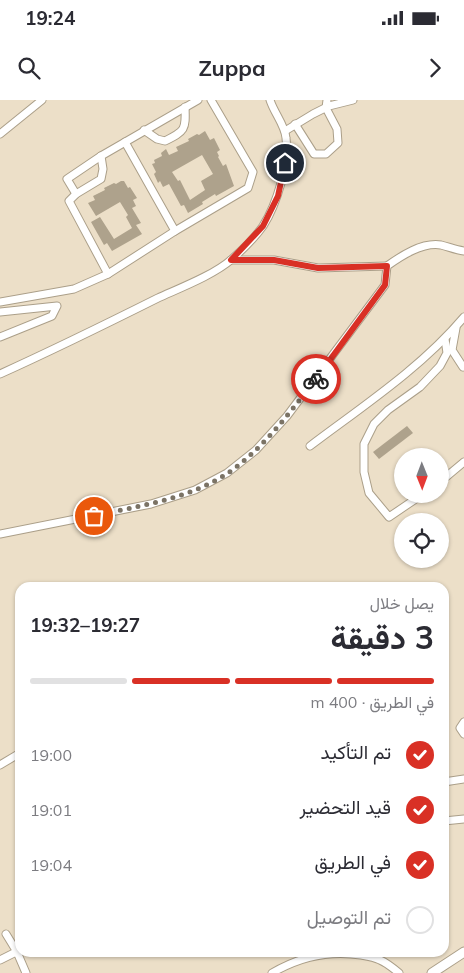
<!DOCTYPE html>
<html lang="ar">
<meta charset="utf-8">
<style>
body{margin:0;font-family:Mulish,Vazirmatn,sans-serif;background:#f7f7f7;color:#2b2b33;direction:rtl;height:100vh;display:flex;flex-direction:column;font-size:19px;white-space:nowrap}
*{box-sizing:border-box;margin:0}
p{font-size:16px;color:#7c7c81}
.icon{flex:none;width:28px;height:28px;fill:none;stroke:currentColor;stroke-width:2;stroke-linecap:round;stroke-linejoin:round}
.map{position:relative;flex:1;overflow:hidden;direction:ltr}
.panel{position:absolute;left:15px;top:482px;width:434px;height:375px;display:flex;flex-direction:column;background:#fff;border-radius:15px;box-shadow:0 1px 4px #0004;direction:rtl}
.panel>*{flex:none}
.needle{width:32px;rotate:179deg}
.fabs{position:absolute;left:394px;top:348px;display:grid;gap:10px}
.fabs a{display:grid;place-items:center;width:55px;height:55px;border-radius:50%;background:#fff;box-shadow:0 1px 4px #0004;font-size:25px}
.pin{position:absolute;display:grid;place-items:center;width:42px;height:42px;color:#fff;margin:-21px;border:2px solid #fff;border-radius:50%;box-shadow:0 1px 5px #0007}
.courier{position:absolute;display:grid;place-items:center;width:50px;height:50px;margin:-25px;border:4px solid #d93025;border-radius:50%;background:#fff;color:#222;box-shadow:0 1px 6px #0007}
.summary em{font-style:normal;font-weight:700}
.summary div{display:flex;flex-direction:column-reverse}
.summary{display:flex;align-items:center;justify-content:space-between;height:85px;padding:0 15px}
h1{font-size:32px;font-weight:700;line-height:38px}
.bar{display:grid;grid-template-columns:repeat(4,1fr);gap:8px 5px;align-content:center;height:60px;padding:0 15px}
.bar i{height:6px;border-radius:4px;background:#e1e1e2}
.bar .on{background:#d93025}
.bar p{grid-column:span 4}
ol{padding:0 15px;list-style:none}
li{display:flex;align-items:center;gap:15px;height:55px}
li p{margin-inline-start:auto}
li .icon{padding:5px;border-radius:50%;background:#d93025;color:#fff;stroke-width:4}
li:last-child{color:#7c7c81}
li i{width:28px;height:28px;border:2px solid #e1e1e2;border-radius:50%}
.status{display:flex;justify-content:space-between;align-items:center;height:35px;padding:0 25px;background:#fff;direction:ltr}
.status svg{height:14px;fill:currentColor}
header{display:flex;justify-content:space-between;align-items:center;height:65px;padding:0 15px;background:#fff;font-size:22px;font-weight:700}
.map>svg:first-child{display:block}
.building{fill:#aea28c;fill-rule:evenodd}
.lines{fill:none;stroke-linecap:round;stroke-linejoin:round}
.minor-casing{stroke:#ab9f89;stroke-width:9}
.major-casing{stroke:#ab9f89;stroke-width:11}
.minor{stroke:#fff;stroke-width:7}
.major{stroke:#fff;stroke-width:9}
.done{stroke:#7b7365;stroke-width:5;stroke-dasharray:0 9}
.route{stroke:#d93025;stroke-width:6}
</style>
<div class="status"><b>19:24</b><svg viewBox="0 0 49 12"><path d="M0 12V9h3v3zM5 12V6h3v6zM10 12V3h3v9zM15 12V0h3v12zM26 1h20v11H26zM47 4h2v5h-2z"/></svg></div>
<header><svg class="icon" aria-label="forward" viewBox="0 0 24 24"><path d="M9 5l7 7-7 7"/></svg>Zuppa<svg class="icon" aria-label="search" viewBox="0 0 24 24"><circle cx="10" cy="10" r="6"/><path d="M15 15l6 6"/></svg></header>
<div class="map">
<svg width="464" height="873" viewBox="0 0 464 873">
<rect width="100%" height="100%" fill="#ecdfc8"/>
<g class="building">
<path d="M205 31 210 40 214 38 220 50 217 52 219 56 218 57 223 66 226 64 234 86 216 96 215 94 202 102 203 104 188 113 184 105 181 106 169 84 163 87 160 81 158 83 154 74 156 72 152 64 155 63 154 60 162 56 161 53 166 49 169 55 178 51 176 47 189 41 188 39 197 34 199 35ZM202 55 213 74 201 81 205 90 190 100 180 80 178 81 172 72Z"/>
<polygon points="121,81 124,81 128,88 130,87 137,98 133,100 136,106 132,108 141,123 136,125 142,134 112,151 107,143 104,145 91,122 100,117 114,139 132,128 126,117 128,115 120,102 96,116 88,103 95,100 93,96 105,90 104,88 114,83 116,84"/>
<polygon points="407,326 413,333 379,359 373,352"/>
</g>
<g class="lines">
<defs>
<g id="minor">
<polyline points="295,24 314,54 326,54 338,43 337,29 326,8 327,0"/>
<path d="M144 30 157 39 165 41C185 31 186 30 185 7"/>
<polyline points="285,31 313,14 329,6 353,0"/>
<polyline points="0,34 42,0"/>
<polyline points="125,42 175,131"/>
<polyline points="101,56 103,69 101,79 76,94 69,101 108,174"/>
<polyline points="76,94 67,79 101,56 198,0"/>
<polyline points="231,160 274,160 318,168 387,166"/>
<polyline points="0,202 74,189 108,174 175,131 248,88 253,72 211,0"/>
<polyline points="0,212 57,206 52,216 0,237"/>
<polyline points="456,228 452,250 463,267"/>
<path d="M0 274C53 250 106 224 158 198 180 188 214 175 232 159 241 151 256 136 263 126 277 104 289 64 286 38 285 25 274 13 270 0"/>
<path d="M310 346C363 306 421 268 464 217"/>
<polyline points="440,382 464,362"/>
<polyline points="423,394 389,417 369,393 364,372 364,344 374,324 388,310 420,287 440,266 447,253 445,239"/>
<path d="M0 434 151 404 195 390 227 373 256 350 287 316 385 185 387 166C401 156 422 142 441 145 449 147 456 150 464 151"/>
<polyline points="464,622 460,628 464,634"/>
<polyline points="0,665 20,653"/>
<polyline points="444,682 464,679"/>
<polyline points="444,721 464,719"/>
<polyline points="6,834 17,852 26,873"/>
<polyline points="0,860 20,850"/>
<path d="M272 873C299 857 329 850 361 855 367 856 374 857 380 860 387 863 393 868 399 873"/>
</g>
<polyline id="major" points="432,873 464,852"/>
</defs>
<use href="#minor" class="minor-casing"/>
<use href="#major" class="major-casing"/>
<use href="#minor" class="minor"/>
<use href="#major" class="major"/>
</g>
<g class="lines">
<path class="done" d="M94 416C138 406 189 399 228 373 263 349 290 312 316 279"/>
<polyline class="route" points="285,63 278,96 263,126 231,160 274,160 318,168 387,166 385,185 316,279"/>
</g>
</svg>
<div class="fabs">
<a><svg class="needle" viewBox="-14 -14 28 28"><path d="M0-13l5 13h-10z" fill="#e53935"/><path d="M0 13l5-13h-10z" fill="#7c7c81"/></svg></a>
<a><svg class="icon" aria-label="locate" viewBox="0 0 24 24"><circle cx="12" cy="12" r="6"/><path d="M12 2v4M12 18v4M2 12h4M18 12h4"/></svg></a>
</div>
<div class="pin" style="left:94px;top:416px;background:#ea580c"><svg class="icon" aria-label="bag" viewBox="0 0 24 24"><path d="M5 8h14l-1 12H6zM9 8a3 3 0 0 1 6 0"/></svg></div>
<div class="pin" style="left:285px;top:63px;background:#1f2937"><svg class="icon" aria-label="home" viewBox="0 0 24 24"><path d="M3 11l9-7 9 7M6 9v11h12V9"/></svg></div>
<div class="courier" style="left:316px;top:279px"><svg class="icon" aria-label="bike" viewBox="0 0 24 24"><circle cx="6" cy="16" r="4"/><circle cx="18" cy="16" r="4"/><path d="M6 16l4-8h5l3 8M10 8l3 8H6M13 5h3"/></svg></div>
<section class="panel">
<div class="summary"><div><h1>3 دقيقة</h1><p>يصل خلال</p></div><em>19:27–19:32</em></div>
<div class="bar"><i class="on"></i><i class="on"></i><i class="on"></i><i></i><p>في الطريق · 400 m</p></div>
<ol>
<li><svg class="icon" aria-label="check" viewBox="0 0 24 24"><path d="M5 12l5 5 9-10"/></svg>تم التأكيد<p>19:00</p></li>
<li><svg class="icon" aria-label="check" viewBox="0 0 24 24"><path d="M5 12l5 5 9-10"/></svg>قيد التحضير<p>19:01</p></li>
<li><svg class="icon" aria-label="check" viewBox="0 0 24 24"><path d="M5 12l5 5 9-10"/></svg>في الطريق<p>19:04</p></li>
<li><i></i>تم التوصيل</li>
</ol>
</section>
</div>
